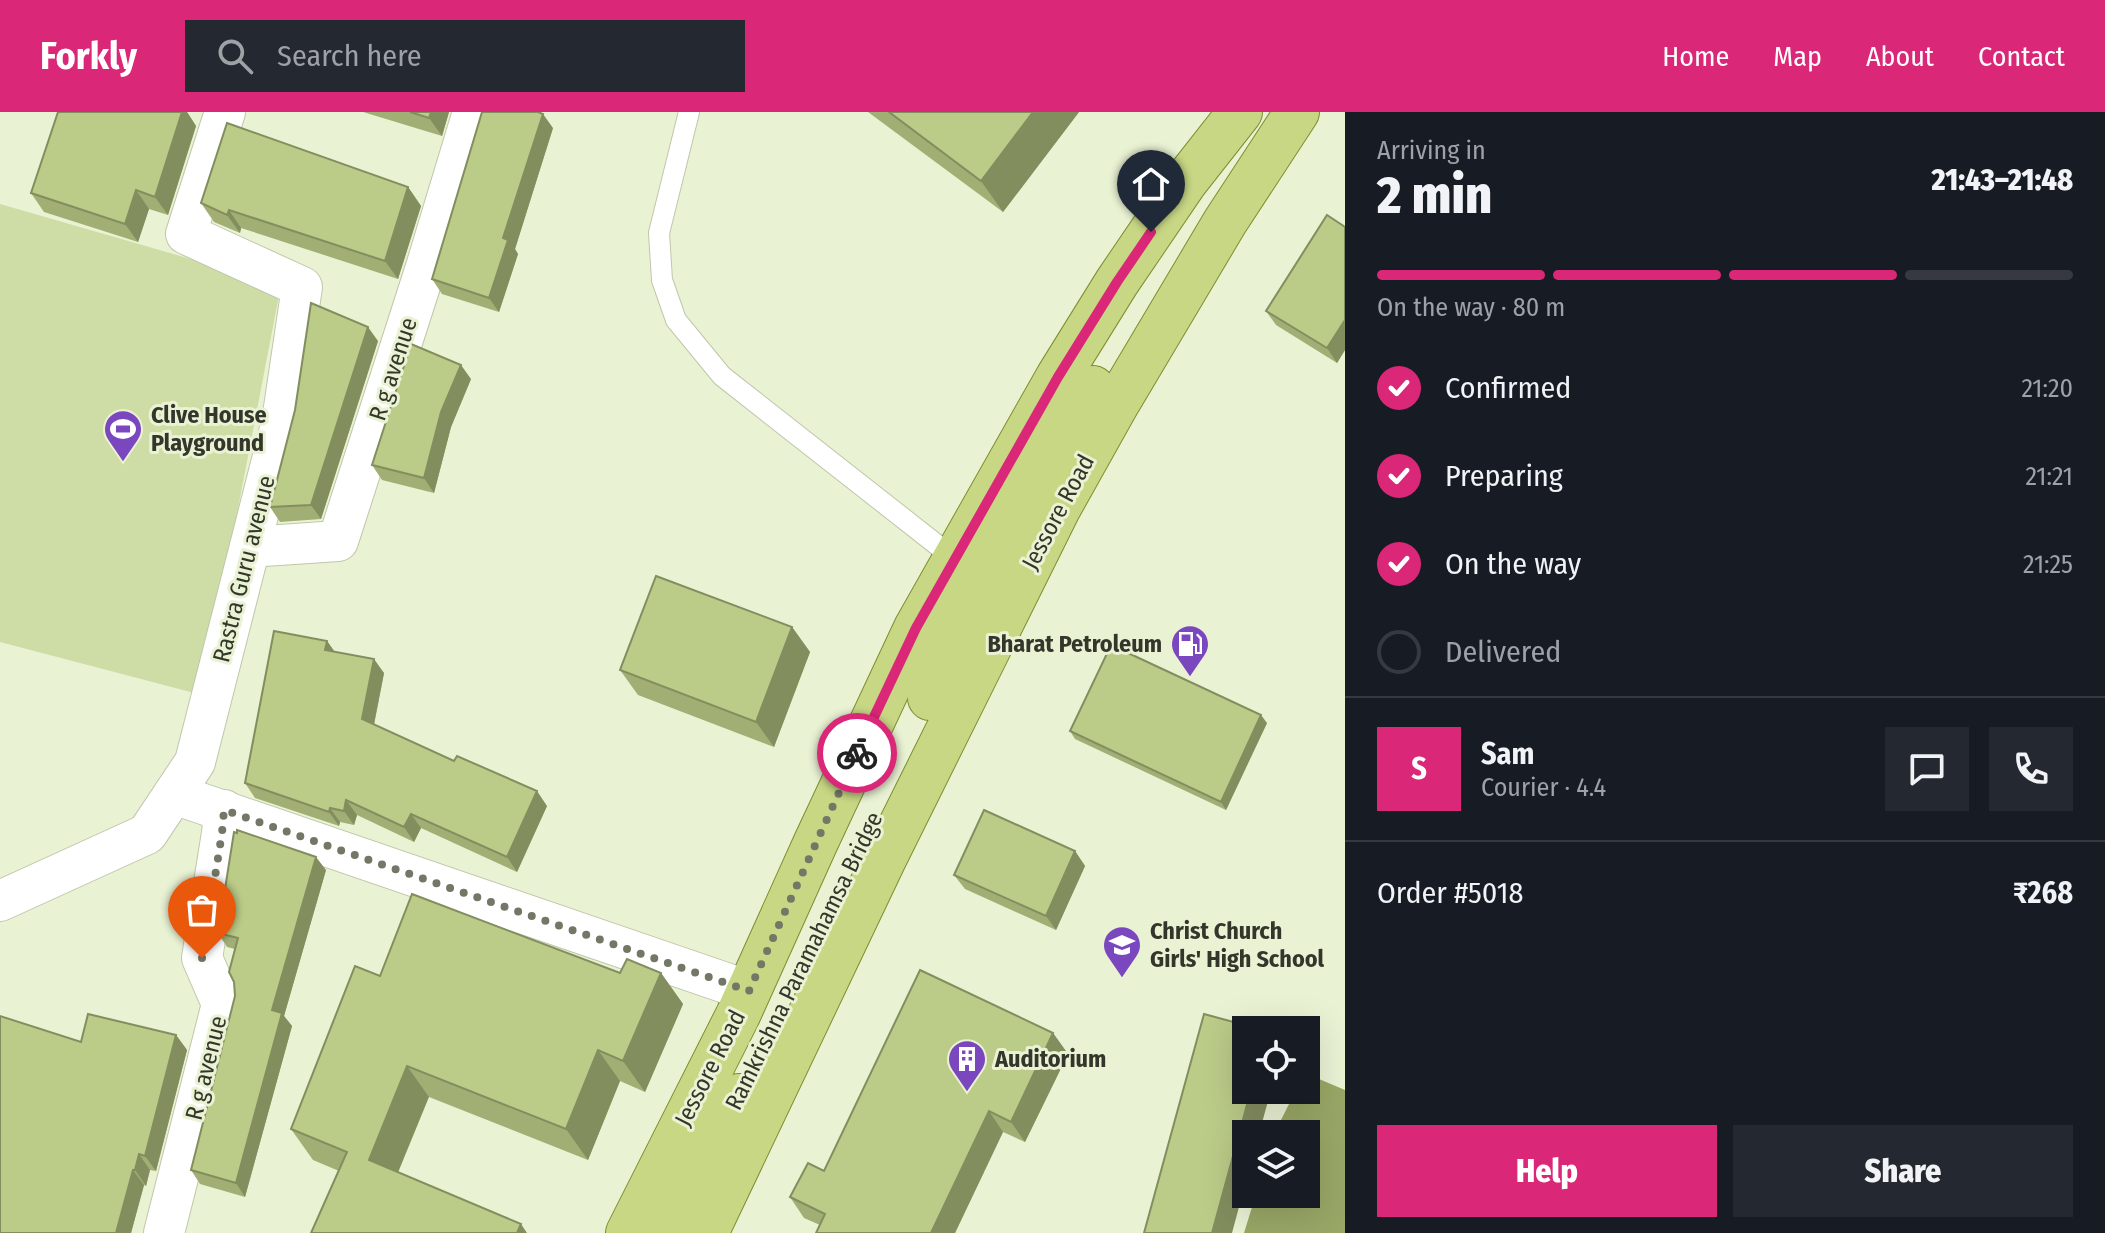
<!DOCTYPE html>
<meta charset="utf-8">
<style>
body{margin:0;font-family:"Fira Sans Condensed",sans-serif;background:#242831;color:#f1f3f6;height:100vh;display:flex;flex-direction:column;font-size:30px;white-space:nowrap}
*{box-sizing:border-box;margin:0}
p{font-size:26px;color:#9ea1a6}
.icon{flex:none;width:44px;height:44px;fill:none;stroke:currentColor;stroke-width:2;stroke-linecap:round;stroke-linejoin:round}
.map{position:relative;flex:1;overflow:hidden}
.details{display:flex;flex-direction:column;background:#171b24;width:760px}
.details>*{flex:none}
.tools{position:absolute;left:1232px;top:904px;display:grid;gap:16px}
.tools a{display:grid;place-items:center;width:88px;height:88px;border-radius:0px;background:#171b24;box-shadow:0 8px 32px #0002;font-size:40px}
.pin{position:absolute;display:grid;place-items:center;width:68px;height:68px;color:#fff;margin:-82px -34px;border-radius:50% 50% 50% 0;rotate:-45deg;box-shadow:0 0 8px #0007}
.pin .icon{rotate:45deg}
.courier{position:absolute;display:grid;place-items:center;width:80px;height:80px;margin:-40px;border:6px solid #db2777;border-radius:50%;background:#fff;color:#222;box-shadow:0 2px 10px #0007}
.headline em{font-style:normal;font-weight:800}
.headline div{display:flex;flex-direction:column-reverse}
.headline{display:flex;align-items:center;justify-content:space-between;height:136px;padding:0 32px}
h1{font-size:52px;font-weight:800;line-height:60px}
.bar{display:grid;grid-template-columns:repeat(4,1fr);gap:12px 8px;align-content:center;height:96px;padding:0 32px}
.bar i{height:10px;border-radius:6px;background:#363941}
.bar .active{background:#db2777}
.bar p{grid-column:span 4}
.line{display:flex;align-items:center;gap:20px;padding:0 32px;border-top:2px solid #363941}
.line div{flex:1}
.round{display:grid;place-items:center;flex:none;width:84px;height:84px;border-radius:0px;background:#242831}
ol{padding:0 32px;list-style:none}
li{display:flex;align-items:center;gap:24px;height:88px}
li p{margin-inline-start:auto}
li .icon{padding:8px;border-radius:50%;background:#db2777;color:#fff;stroke-width:4}
li:last-child{color:#9ea1a6}
li i{width:44px;height:44px;border:4px solid #363941;border-radius:50%}
.button{display:flex;gap:16px;margin-top:auto;padding:16px 32px}
.button a{flex:1;height:92px;border-radius:0px;background:#db2777;color:#fff;font-size:32px;font-weight:800;line-height:92px;text-align:center}
.button a+a{background:#242831;color:#f1f3f6}
header{display:flex;align-items:center;gap:48px;box-sizing:border-box;height:112px;padding:0 40px;background:#db2777;color:#fff}
header strong{font-size:38px}
nav{display:flex;gap:44px;margin-inline-start:auto;font-size:28px}
.search{width:560px;height:72px;background:#242831;display:flex;align-items:center;gap:20px;box-sizing:border-box;padding:0 28px;border-radius:0px;color:#9ea1a6;font-size:30px}
main{display:flex;flex:1;min-height:0}
.map>svg:first-child{display:block}
.green{fill:#cedca6}
.water{fill:#98a766}
.lines{fill:none;stroke-linecap:round;stroke-linejoin:round}
.service-casing{stroke:#bfc7aa;stroke-width:22}
.minor-casing{stroke:#bfc7aa;stroke-width:42}
.primary-casing{stroke:#7c8e30;stroke-width:46}
.service{stroke:#fff;stroke-width:20}
.minor{stroke:#fff;stroke-width:40}
.primary{stroke:#c8d784;stroke-width:44}
.wall{fill:#a1af75}
.shaded-wall{fill:#838e5f}
.building{fill:#bbcb88;stroke:#838e5f;stroke-width:2}
.done{stroke:#737866;stroke-width:8;stroke-dasharray:0 14.4}
.route{stroke:#db2777;stroke-width:10}
.labels{text-anchor:middle;dominant-baseline:central;stroke-width:6;stroke-linejoin:round;paint-order:stroke}
.street-label{font-size:24px;fill:#33362b;stroke:#eaf2d4}
.poi-label{font-size:24px;font-weight:bold;fill:#33362b;stroke:#eaf2d4;text-anchor:start}
</style>
<header>
<strong>Forkly</strong>
<div class="search"><svg class="icon" aria-label="search" viewBox="0 0 24 24"><circle cx="10" cy="10" r="6"/><path d="M15 15l6 6"/></svg>Search here</div>
<nav><a>Home</a><a>Map</a><a>About</a><a>Contact</a></nav>
</header>
<main>
<div class="map">
<svg width="1345" height="1121" viewBox="0 0 1345 1121">
<rect width="100%" height="100%" fill="#eaf2d4"/>
<polygon class="green" points="0,92 281,173 202,583 0,530"/>
<polygon class="water" points="1319,967 1345,978 1345,1121 1244,1121 1256,1082 1306,1082 1306,1022 1274,1022 1288,994 1294,983 1300,978 1306,978 1306,974"/>
<g class="lines">
<defs>
<polyline id="service" points="689,0 659,121 662,168 676,208 722,264 955,447"/>
<g id="minor">
<polyline points="250,435 338,429 427,152 473,0"/>
<polyline points="174,682 749,879"/>
<polyline points="0,789 147,722 195,650 282,309 302,175 186,122 225,0"/>
<polyline points="164,1121 222,892 202,846 222,721 224,698"/>
</g>
<g id="primary">
<path d="M930 586C979 480 1033 376 1093 276"/>
<polyline points="628,1121 738,903 815,732 916,516 1058,265 1117,170 1185,70 1240,0"/>
<polyline points="670,1121 739,984"/>
<polyline points="706,1121 884,747 1058,397 1115,295 1225,110 1297,0"/>
</g>
</defs>
<use href="#service" class="service-casing"/>
<use href="#minor" class="minor-casing"/>
<use href="#primary" class="primary-casing"/>
<use href="#service" class="service"/>
<use href="#minor" class="minor"/>
<use href="#primary" class="primary"/>
</g>
<g class="wall">
<polygon points="58,0 187,0 196,14 168,103 149,97 138,130 44,100 31,81"/>
<polygon points="363,0 449,0 442,24"/>
<polygon points="868,0 1079,0 1003,100"/>
<polygon points="553,16 515,137 518,142 499,200 442,182 432,167"/>
<polygon points="408,75 421,94 398,167 241,116 240,121 214,110 201,91"/>
<polygon points="1345,115 1345,238 1337,251 1276,213 1266,199"/>
<polygon points="378,229 321,407 280,410 270,395"/>
<polygon points="471,267 451,315 434,381 382,368 372,353"/>
<polygon points="792,515 810,540 774,635 638,583 620,558"/>
<polygon points="327,529 334,539 384,561 374,613 547,694 517,760 421,716 414,730 357,703 354,713 340,710 339,714 255,686 245,671"/>
<polygon points="1267,611 1226,698 1075,627 1070,619"/>
<polygon points="1075,739 1085,754 1056,818 965,777 954,763"/>
<polygon points="326,758 284,904 292,914 245,1085 200,1072 191,1058 235,884 235,837 227,835 218,821"/>
<polygon points="661,861 683,892 645,980 620,969 588,1048 429,985 339,1059 313,1048 291,1017 380,864"/>
<polygon points="1053,921 1068,942 1025,1030 1003,1020 955,1121 816,1121 820,1113 804,1106 790,1085 824,1059"/>
<polygon points="176,923 187,938 156,1059 150,1058 146,1074 144,1073 131,1121 81,930"/>
</g>
<g class="shaded-wall">
<polygon points="182,0 187,0 196,14 168,103 155,85"/>
<polygon points="431,0 449,0 442,24 429,6"/>
<polygon points="1033,0 1079,0 1003,100 981,69"/>
<polygon points="543,2 553,16 515,137 518,142 499,200 489,186 503,126"/>
<polygon points="408,75 421,94 398,167 385,149"/>
<polygon points="136,78 149,97 138,130 125,112"/>
<polygon points="229,98 241,116 240,121 227,103"/>
<polygon points="1345,208 1345,238 1337,251 1327,236"/>
<polygon points="368,215 378,229 321,407 311,393"/>
<polygon points="461,253 471,267 451,315 434,381 424,366 441,300"/>
<polygon points="792,515 810,540 774,635 756,610"/>
<polygon points="327,529 337,543 325,538"/>
<polygon points="374,547 384,561 372,622 362,607"/>
<polygon points="1261,603 1267,611 1226,698 1221,690"/>
<polygon points="537,679 547,694 517,760 507,745"/>
<polygon points="346,688 357,703 354,713 344,699"/>
<polygon points="330,696 340,710 339,714 329,700"/>
<polygon points="411,702 421,716 414,730 404,715"/>
<polygon points="1075,739 1085,754 1056,818 1046,804"/>
<polygon points="316,745 326,758 284,904 292,914 245,1085 236,1071 272,898"/>
<polygon points="661,861 683,892 645,980 623,949"/>
<polygon points="1053,921 1068,942 1025,1030 1011,1010"/>
<polygon points="176,923 187,938 156,1059 145,1044"/>
<polygon points="598,938 620,969 588,1048 566,1017"/>
<polygon points="407,954 429,985 390,1080 369,1048"/>
<polygon points="1251,978 1271,978 1259,1022 1246,1022 1246,1069 1232,1121 1212,1121"/>
<polygon points="989,999 1003,1020 955,1121 931,1121"/>
<polygon points="139,1042 150,1058 146,1074 135,1058"/>
<polygon points="133,1058 144,1073 131,1121 116,1121"/>
<polygon points="521,1112 527,1121 517,1121"/>
</g>
<g class="building">
<polygon points="58,0 182,0 155,85 136,78 125,112 31,81"/>
<polygon points="410,0 431,0 429,6"/>
<polygon points="482,0 538,0 543,2 503,126 508,128 489,186 432,167"/>
<polygon points="889,0 1033,0 981,69"/>
<polygon points="227,11 408,75 385,149 229,98 227,103 201,91"/>
<polygon points="1327,103 1345,115 1345,208 1327,236 1266,199"/>
<polygon points="311,191 368,215 311,393 270,395 295,298"/>
<polygon points="411,232 461,253 441,300 424,366 372,353"/>
<polygon points="656,464 792,515 756,610 620,558"/>
<polygon points="274,519 327,529 325,538 374,547 362,607 454,649 457,644 537,679 507,745 411,702 404,715 346,688 344,699 330,696 329,700 245,671"/>
<polygon points="1111,533 1261,603 1221,690 1070,619"/>
<polygon points="984,698 1075,739 1046,804 954,763"/>
<polygon points="237,718 316,745 272,898 282,901 236,1071 191,1058 235,884 234,870 229,860 238,826 218,821 234,720 237,721"/>
<polygon points="412,782 620,861 627,847 661,861 623,949 598,938 566,1017 407,954 369,1048 521,1112 517,1121 311,1121 347,1040 291,1017 355,854 380,864"/>
<polygon points="920,858 1053,921 1011,1010 989,999 931,1121 816,1121 825,1102 790,1085 808,1051 824,1059"/>
<polygon points="88,902 176,923 145,1044 139,1042 135,1058 133,1058 116,1121 0,1121 0,904 81,930"/>
<polygon points="1204,902 1263,918 1246,918 1246,978 1251,978 1212,1121 1144,1121"/>
</g>
<g class="lines">
<polyline class="done" points="202,846 222,721 224,698 749,879 857,641"/>
<polyline class="route" points="857,641 916,516 1058,265 1117,170 1151,120"/>
</g>
<defs>
<symbol id="stadium-pin" viewBox="-11 -11 22 30"><path d="M0 17L-7.5 6A9.5 9.5 0 1 1 7.5 6Z" fill="#7a47bf" stroke="#eaf2d4"/><path d="M0-5a6.5 5 0 1 0 0 10a6.5 5 0 1 0 0-10ZM-3.5-1.8h7v3.6h-7Z" fill="#fff"/></symbol>
<symbol id="fuel-pin" viewBox="-11 -11 22 30"><path d="M0 17L-7.5 6A9.5 9.5 0 1 1 7.5 6Z" fill="#7a47bf" stroke="#eaf2d4"/><path d="M-5.5-6h7V0h2V4h1.3V-2.5L3-4.5l.8-.8L6-3V5H2.5V1h-1V6h-7ZM-4.2-4.7v3.2H.2V-4.7Z" fill="#fff"/></symbol>
<symbol id="school-pin" viewBox="-11 -11 22 30"><path d="M0 17L-7.5 6A9.5 9.5 0 1 1 7.5 6Z" fill="#7a47bf" stroke="#eaf2d4"/><path d="M0-5L7-2L0 1L-7-2ZM-4 1L0 2.5L4 1V4Q0 6-4 4Z" fill="#fff"/></symbol>
<symbol id="building-pin" viewBox="-11 -11 22 30"><path d="M0 17L-7.5 6A9.5 9.5 0 1 1 7.5 6Z" fill="#7a47bf" stroke="#eaf2d4"/><path d="M-4-6H4V6H1V3H-1V6H-4ZM-2.5-4.3h1.7v1.8h-1.7ZM.8-4.3h1.7v1.8H.8ZM-2.5-1h1.7V.8h-1.7ZM.8-1h1.7V.8H.8Z" fill="#fff"/></symbol>
</defs>
<g fill-rule="evenodd">
<use href="#stadium-pin" x="101" y="295" width="44" height="60"/>
<use href="#fuel-pin" x="1168" y="510" width="44" height="60"/>
<use href="#school-pin" x="1100" y="811" width="44" height="60"/>
<use href="#building-pin" x="945" y="925" width="44" height="60"/>
</g>
<g class="labels">
<g class="street-label">
<text transform="translate(393 257) rotate(-72)">R g avenue</text>
<text transform="translate(1058 400) rotate(-62)">Jessore Road</text>
<text transform="translate(244 457) rotate(-76)">Rastra Guru avenue</text>
<text transform="translate(804 849) rotate(-64)">Ramkrishna Paramahamsa Bridge</text>
<text transform="translate(206 956) rotate(-76)">R g avenue</text>
<text transform="translate(710 956) rotate(-63)">Jessore Road</text>
</g>
<g class="poi-label">
<text x="151" y="303">Clive House<tspan x="151" dy="28">Playground</tspan></text>
<text x="1162" y="532" text-anchor="end">Bharat Petroleum</text>
<text x="1150" y="819">Christ Church<tspan x="1150" dy="28">Girls' High School</tspan></text>
<text x="995" y="947">Auditorium</text>
</g>
</g>
</svg>
<div class="tools">
<a><svg class="icon" aria-label="locate" viewBox="0 0 24 24"><circle cx="12" cy="12" r="6"/><path d="M12 2v4M12 18v4M2 12h4M18 12h4"/></svg></a>
<a><svg class="icon" aria-label="layers" viewBox="0 0 24 24"><path d="M12 4l9 5-9 5-9-5zM3 14l9 5 9-5"/></svg></a>
</div>
<div class="pin" style="left:202px;top:846px;background:#ea580c"><svg class="icon" aria-label="bag" viewBox="0 0 24 24"><path d="M5 8h14l-1 12H6zM9 8a3 3 0 0 1 6 0"/></svg></div>
<div class="pin" style="left:1151px;top:120px;background:#1f2937"><svg class="icon" aria-label="home" viewBox="0 0 24 24"><path d="M3 11l9-7 9 7M6 9v11h12V9"/></svg></div>
<div class="courier" style="left:857px;top:641px"><svg class="icon" aria-label="bike" viewBox="0 0 24 24"><circle cx="6" cy="16" r="4"/><circle cx="18" cy="16" r="4"/><path d="M6 16l4-8h5l3 8M10 8l3 8H6M13 5h3"/></svg></div>
</div>
<section class="details">
<div class="headline"><div><h1>2 min</h1><p>Arriving in</p></div><em>21:43–21:48</em></div>
<div class="bar"><i class="active"></i><i class="active"></i><i class="active"></i><i></i><p>On the way · 80 m</p></div>
<ol>
<li><svg class="icon" aria-label="check" viewBox="0 0 24 24"><path d="M5 12l5 5 9-10"/></svg>Confirmed<p>21:20</p></li>
<li><svg class="icon" aria-label="check" viewBox="0 0 24 24"><path d="M5 12l5 5 9-10"/></svg>Preparing<p>21:21</p></li>
<li><svg class="icon" aria-label="check" viewBox="0 0 24 24"><path d="M5 12l5 5 9-10"/></svg>On the way<p>21:25</p></li>
<li><i></i>Delivered</li>
</ol>
<div class="line" style="height:144px"><b class="round" style="background:#db2777;color:#fff">S</b><div><b>Sam</b><p>Courier · 4.4</p></div><a class="round"><svg class="icon" aria-label="chat" viewBox="0 0 24 24"><path d="M4 5h16v11H9l-5 4z"/></svg></a><a class="round"><svg class="icon" aria-label="phone" viewBox="0 0 24 24"><path d="M5 4h4l2 5-3 2q2 4 5 5l2-3 5 2v4C11 20 4 13 5 4z"/></svg></a></div>
<div class="line" style="height:104px"><div>Order #5018</div><b>₹268</b></div>
<div class="button"><a>Help</a><a>Share</a></div>
</section>
</main>
